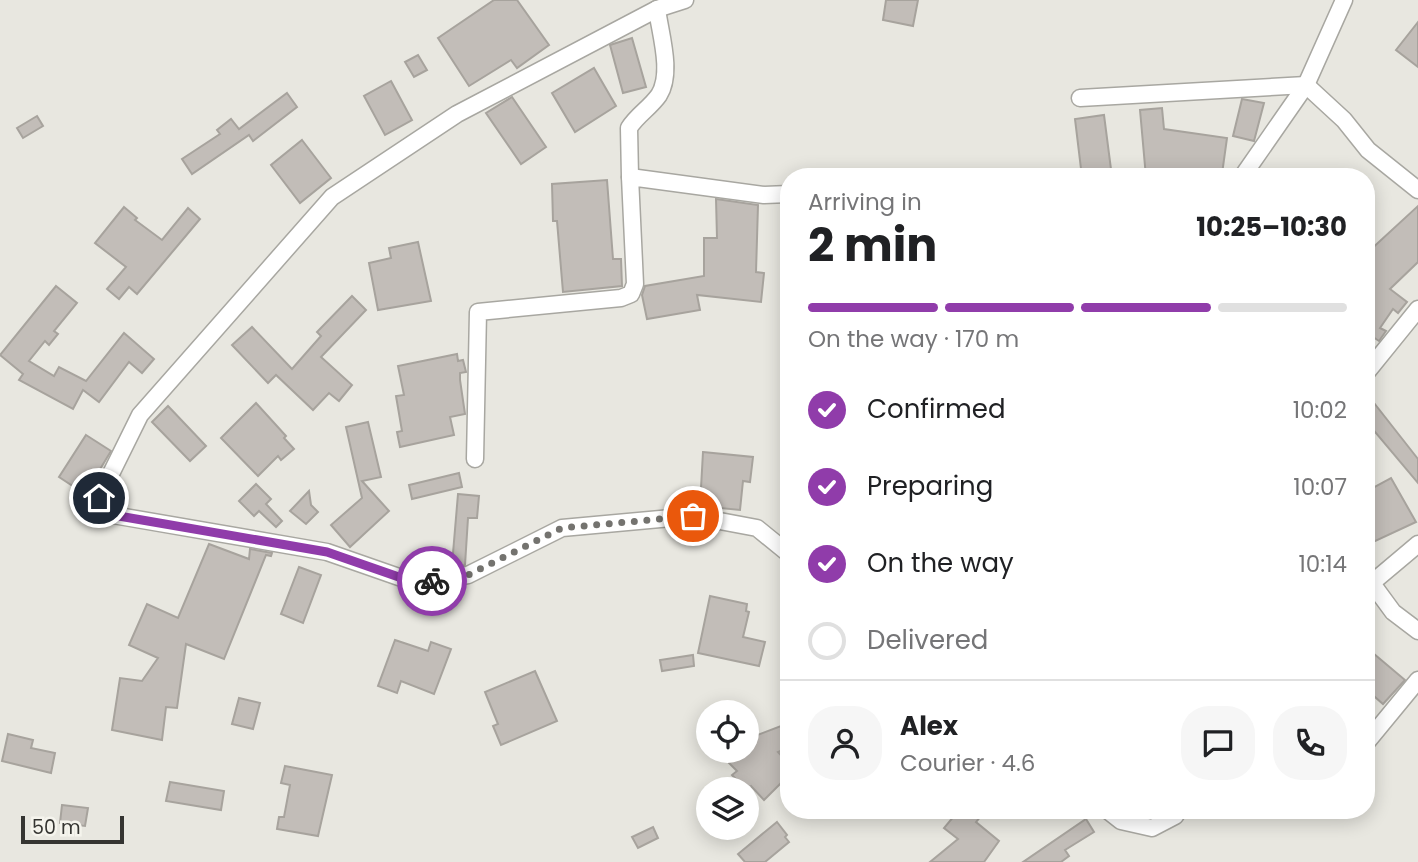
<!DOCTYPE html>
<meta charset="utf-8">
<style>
body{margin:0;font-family:Poppins,sans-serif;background:#f6f6f6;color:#202124;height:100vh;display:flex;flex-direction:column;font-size:26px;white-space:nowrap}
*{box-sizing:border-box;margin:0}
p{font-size:23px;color:#757577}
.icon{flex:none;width:38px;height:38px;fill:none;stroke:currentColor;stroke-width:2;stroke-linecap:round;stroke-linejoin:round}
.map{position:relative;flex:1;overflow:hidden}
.side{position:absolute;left:780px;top:168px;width:595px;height:651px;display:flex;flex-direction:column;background:#fff;border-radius:28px;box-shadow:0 4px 18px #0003}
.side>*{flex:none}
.controls{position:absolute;left:696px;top:700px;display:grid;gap:14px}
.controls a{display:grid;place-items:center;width:63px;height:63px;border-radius:50%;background:#fff;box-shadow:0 4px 18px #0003;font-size:35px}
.scale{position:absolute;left:21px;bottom:18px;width:103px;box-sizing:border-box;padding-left:7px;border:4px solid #353532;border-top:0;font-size:19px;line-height:24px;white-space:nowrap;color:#353532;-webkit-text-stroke:5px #f5f4ed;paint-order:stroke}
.pin{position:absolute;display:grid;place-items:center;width:60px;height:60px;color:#fff;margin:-30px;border:4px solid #fff;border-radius:50%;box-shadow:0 2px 7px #0007}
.courier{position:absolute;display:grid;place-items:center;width:70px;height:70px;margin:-35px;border:5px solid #903caa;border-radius:50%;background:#fff;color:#222;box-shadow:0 2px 9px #0007}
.overview em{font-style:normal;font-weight:700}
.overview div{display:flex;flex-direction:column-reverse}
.overview{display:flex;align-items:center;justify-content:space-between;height:119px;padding:0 28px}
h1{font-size:46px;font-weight:700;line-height:52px}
.bar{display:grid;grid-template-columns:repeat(4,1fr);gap:10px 7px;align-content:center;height:84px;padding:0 28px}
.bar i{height:9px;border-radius:5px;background:#e0e0e0}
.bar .selected{background:#903caa}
.bar p{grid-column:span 4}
.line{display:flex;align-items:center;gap:18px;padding:0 28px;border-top:2px solid #e0e0e0}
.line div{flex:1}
.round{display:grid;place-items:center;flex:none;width:74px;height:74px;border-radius:28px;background:#f6f6f6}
ol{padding:0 28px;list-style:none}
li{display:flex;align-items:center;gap:21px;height:77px}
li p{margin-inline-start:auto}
li .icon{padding:7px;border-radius:50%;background:#903caa;color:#fff;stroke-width:4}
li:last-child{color:#757577}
li i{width:38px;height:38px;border:4px solid #e0e0e0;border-radius:50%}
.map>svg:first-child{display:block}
.building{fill:#c2bdb8;stroke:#a7a39d;stroke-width:2}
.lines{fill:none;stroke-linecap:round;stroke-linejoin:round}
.minor-casing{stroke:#a8a7a1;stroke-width:19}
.minor{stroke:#fff;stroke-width:16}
.done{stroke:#74736f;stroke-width:7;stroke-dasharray:0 12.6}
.route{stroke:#903caa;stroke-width:9}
</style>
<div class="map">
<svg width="1418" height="862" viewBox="0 0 1418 862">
<rect width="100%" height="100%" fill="#e8e7e0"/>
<g class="building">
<polygon points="494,0 517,0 549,45 517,68 511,60 469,86 438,38"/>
<polygon points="886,0 918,0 913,26 883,20"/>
<polygon points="1418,22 1418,67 1396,50"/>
<polygon points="632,38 646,87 623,93 610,45"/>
<polygon points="418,55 427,70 414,77 405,62"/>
<polygon points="594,68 616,106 575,132 552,93"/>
<polygon points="391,81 412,120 385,135 364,96"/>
<polygon points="287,93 297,107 253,141 249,135 192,174 182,159 220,134 217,130 231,119 239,129"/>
<polygon points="512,97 546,147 521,164 486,113"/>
<polygon points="1242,99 1264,103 1254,141 1233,136"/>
<polygon points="1162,108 1164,129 1227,138 1222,174 1213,172 1212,177 1146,177 1140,110"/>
<polygon points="1104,115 1112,177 1082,177 1075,119"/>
<polygon points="37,116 43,126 23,138 17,128"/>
<polygon points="302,140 331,178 300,203 271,165"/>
<polygon points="607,180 613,259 621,259 622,286 563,292 557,221 553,221 552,184"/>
<polygon points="716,199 758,205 756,272 764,273 761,302 697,295 700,310 647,319 642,295 645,286 704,276 704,238 717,238"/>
<polygon points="1418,206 1418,262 1390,289 1407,302 1398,313 1393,309 1380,328 1386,331 1379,341 1367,333 1367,253"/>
<polygon points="124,207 137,218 135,220 162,240 188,208 200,219 137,294 129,287 119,299 107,289 126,267 95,243"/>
<polygon points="418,242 431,301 378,310 369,263 391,258 389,248"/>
<polygon points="56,286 77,303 54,331 58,334 49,345 45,341 29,361 54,376 59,367 86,381 124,333 154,359 142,373 129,362 99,402 83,390 73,409 19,380 23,374 0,355"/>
<polygon points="352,296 366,310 321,357 352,385 339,401 329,393 313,410 276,375 268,383 232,345 252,327 292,369 321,336 317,332"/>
<polygon points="457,354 458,361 463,360 466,372 460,373 460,380 465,414 450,417 454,435 400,447 397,432 402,431 396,396 404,395 398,366"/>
<polygon points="1367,394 1418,459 1418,483 1371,427 1367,430"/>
<polygon points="256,403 286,436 284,438 294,449 281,460 278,456 258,476 221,438"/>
<polygon points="168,406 206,446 190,461 152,422"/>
<polygon points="368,422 381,477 362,481 389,511 350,547 331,525 362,498 346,427"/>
<polygon points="86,435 111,451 85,494 59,477"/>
<polygon points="703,452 753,457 750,482 743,481 740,510 700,506"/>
<polygon points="459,473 462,487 412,499 409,485"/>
<polygon points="1391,478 1416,522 1371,543 1367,535 1367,491"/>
<polygon points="256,484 271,499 266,504 282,521 276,527 259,511 254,516 239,501"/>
<polygon points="309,491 311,505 318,512 306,524 290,511"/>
<polygon points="458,494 479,496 477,518 468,518 465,565 461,566 452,565"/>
<polygon points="209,544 249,559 250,549 272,553 271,556 266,555 224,659 186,644 177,708 166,707 162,740 112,730 120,678 142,681 158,658 129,645 147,604 178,618"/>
<polygon points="299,567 321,575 303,623 281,614"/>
<polygon points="710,596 747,604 746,611 749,612 743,637 765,642 759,666 698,653"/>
<polygon points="395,640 428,651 431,642 451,649 434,694 401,681 397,693 378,686"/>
<polygon points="1367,648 1405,680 1383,704 1367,690"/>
<polygon points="693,655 694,666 662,671 660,660"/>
<polygon points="535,671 557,721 501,745 493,726 498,724 485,692"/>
<polygon points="239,698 260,703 253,729 232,724"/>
<polygon points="789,723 789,747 778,752 789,764 789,775 764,800 751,786 745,789 732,775 737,771 724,758 732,751 747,751 747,739"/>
<polygon points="8,734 33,740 31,748 55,753 51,773 2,761"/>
<polygon points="285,766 332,775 318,836 277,829 279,817 284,817 290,785 281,783"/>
<polygon points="170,782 224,791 221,810 166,801"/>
<polygon points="62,805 88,808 85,826 60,823"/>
<polygon points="959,810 986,810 976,822 999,841 984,862 930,862 958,839 944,828"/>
<polygon points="1086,819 1094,832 1065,850 1069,856 1061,862 1023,862"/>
<polygon points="777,822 787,835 785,837 789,842 765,862 745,862 738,854"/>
<polygon points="653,827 658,838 638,848 632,837"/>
</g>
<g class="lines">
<defs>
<g id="minor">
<polyline points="685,0 657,9 457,114 332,197 140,415 99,498 103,508 113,515 327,552 416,583 468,575 562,528 693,516 757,528 789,554"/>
<polyline points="1080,98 1306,85 1344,120 1368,150 1418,190"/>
<path d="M630 177 629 128C637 115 650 108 659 95 673 73 660 33 657 9"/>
<polyline points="1242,177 1306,85 1344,0"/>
<polyline points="1367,372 1418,309"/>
<polyline points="475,459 478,312 621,298 631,294 635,284 630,177 764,195 789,194"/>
<polyline points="1371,582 1393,612 1418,631"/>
<polyline points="1367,587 1418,544"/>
<polyline points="1367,742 1418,680"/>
<polyline points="1107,810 1121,821 1152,828 1175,816 1179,810"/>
</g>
</defs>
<use href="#minor" class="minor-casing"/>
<use href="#minor" class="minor"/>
</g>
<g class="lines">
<polyline class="done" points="432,581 468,575 562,528 693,516"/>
<polyline class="route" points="99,498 103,508 113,515 327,552 416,583 432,581"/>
</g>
</svg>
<div class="controls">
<a><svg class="icon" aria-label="locate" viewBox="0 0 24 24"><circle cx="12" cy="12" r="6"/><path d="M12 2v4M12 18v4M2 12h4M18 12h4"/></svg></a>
<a><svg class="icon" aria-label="layers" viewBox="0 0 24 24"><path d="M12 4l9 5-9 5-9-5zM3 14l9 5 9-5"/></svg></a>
</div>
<div class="scale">50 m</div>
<div class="pin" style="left:693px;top:516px;background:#ea580c"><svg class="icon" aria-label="bag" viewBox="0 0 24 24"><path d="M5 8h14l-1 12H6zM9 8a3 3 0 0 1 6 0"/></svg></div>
<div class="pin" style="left:99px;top:498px;background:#1f2937"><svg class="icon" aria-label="home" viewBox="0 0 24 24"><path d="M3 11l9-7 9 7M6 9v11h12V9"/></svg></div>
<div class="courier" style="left:432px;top:581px"><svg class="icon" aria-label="bike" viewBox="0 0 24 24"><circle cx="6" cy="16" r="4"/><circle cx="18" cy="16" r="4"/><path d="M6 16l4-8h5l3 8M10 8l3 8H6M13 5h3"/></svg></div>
<section class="side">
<div class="overview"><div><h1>2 min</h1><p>Arriving in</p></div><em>10:25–10:30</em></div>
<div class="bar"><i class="selected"></i><i class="selected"></i><i class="selected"></i><i></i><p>On the way · 170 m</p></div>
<ol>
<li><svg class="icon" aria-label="check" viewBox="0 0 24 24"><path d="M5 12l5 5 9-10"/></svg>Confirmed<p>10:02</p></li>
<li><svg class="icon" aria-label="check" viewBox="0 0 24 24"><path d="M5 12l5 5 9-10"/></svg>Preparing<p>10:07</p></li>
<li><svg class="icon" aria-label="check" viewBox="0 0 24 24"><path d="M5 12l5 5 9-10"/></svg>On the way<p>10:14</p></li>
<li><i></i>Delivered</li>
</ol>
<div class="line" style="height:126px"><a class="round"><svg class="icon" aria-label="person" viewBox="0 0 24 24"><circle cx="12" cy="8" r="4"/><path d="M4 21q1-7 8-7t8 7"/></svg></a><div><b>Alex</b><p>Courier · 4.6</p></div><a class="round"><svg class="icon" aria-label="chat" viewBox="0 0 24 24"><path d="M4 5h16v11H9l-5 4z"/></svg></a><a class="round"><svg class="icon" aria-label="phone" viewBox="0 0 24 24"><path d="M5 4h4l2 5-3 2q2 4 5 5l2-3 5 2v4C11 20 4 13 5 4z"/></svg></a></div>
</section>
</div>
